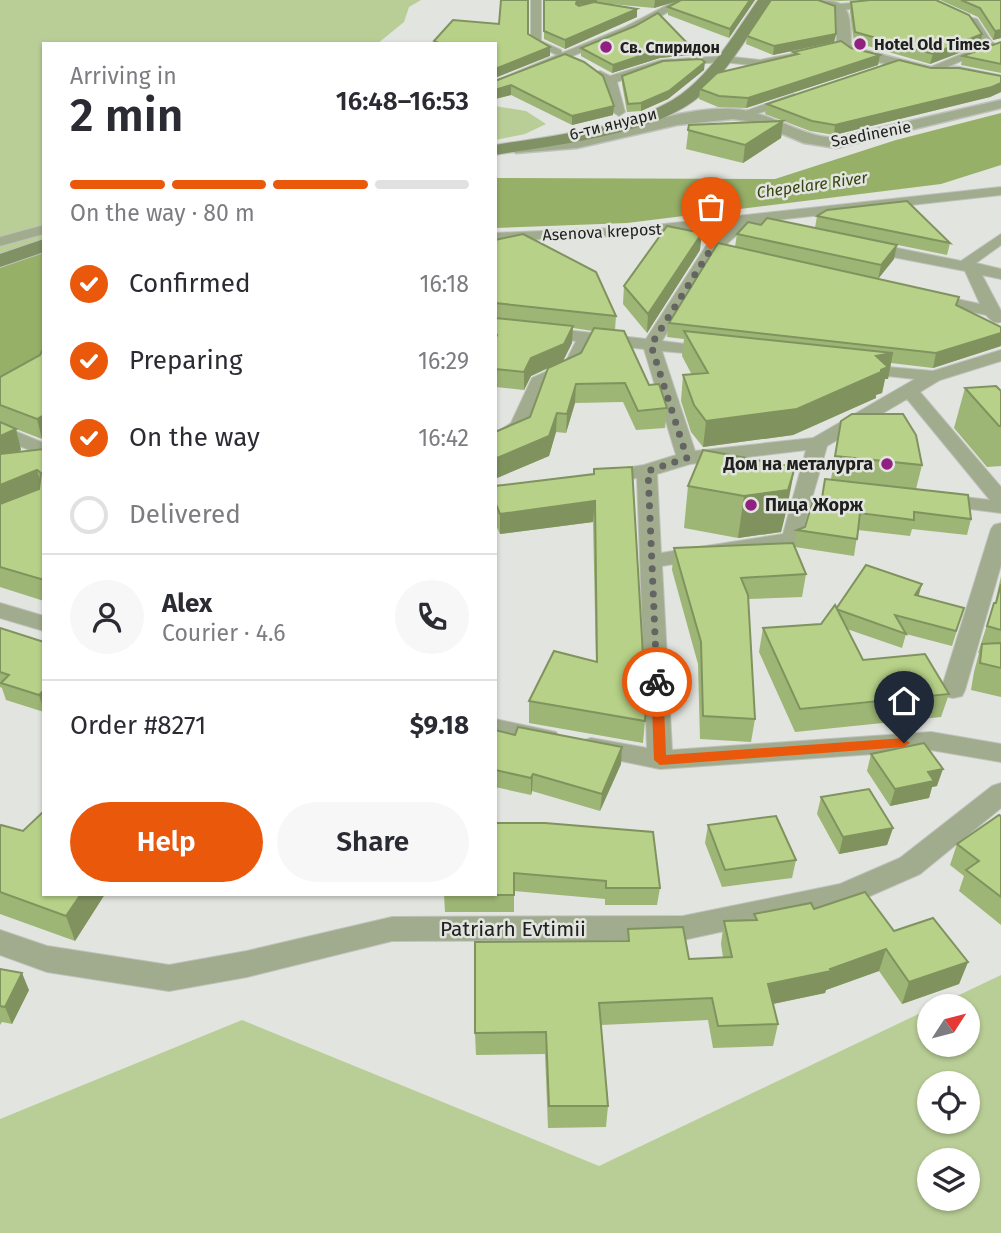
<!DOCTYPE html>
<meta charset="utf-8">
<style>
body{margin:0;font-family:"Fira Sans",sans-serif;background:#f7f7f7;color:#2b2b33;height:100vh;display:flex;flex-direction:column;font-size:26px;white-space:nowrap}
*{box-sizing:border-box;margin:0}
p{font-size:23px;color:#7c7c81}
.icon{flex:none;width:38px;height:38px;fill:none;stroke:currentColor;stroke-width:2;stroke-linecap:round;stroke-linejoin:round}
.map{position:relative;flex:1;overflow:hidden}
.sheet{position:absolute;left:42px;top:42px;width:455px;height:854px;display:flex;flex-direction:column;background:#fff;border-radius:0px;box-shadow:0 2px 5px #0004}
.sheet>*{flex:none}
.needle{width:46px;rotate:54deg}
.buttons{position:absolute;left:917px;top:994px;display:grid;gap:14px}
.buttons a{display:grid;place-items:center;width:63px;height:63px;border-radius:50%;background:#fff;box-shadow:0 2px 5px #0004;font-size:35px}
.pin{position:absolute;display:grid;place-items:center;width:60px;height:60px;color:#fff;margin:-72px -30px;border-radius:50% 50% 50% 0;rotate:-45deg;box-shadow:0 0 7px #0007}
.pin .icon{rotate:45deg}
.courier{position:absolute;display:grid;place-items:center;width:70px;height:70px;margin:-35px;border:5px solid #ea580c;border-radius:50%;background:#fff;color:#222;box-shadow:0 2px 9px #0007}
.headline em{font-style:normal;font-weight:600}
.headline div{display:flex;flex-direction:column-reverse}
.headline{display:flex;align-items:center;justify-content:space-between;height:119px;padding:0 28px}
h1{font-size:46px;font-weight:600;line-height:52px}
.bar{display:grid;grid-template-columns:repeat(4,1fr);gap:10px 7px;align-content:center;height:84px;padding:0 28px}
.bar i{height:9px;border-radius:5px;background:#e1e1e2}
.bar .on{background:#ea580c}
.bar p{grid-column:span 4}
.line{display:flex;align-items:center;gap:18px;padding:0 28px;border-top:2px solid #e1e1e2}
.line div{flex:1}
.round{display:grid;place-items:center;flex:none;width:74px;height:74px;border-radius:37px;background:#f7f7f7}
ol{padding:0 28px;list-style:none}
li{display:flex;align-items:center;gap:21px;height:77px}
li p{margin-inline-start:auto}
li .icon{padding:7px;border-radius:50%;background:#ea580c;color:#fff;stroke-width:4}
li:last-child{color:#7c7c81}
li i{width:38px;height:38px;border:4px solid #e1e1e2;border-radius:50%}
.cta{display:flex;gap:14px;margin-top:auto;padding:14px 28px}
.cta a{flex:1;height:80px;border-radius:42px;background:#ea580c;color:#fff;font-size:28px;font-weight:600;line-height:80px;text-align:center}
.cta a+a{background:#f7f7f7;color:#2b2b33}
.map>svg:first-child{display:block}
.green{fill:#b9ce96;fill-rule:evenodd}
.water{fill:#97b068}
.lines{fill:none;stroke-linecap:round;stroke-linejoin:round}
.minor-casing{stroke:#bfc1bc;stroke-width:2}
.tertiary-casing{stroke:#bfc1bc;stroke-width:3}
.secondary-casing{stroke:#bfc1bc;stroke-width:2}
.minor{fill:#a0ac8d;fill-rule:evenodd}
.tertiary{fill:#a0ac8d;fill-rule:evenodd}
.secondary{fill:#809163;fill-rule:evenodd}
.wall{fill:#9db575}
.shaded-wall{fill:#80935f}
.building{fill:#b7d288;stroke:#80935f;stroke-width:2}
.route{fill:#ea580c}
.done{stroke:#646562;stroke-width:7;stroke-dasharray:0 12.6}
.poi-dot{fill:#912181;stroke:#e2e4df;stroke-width:2.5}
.labels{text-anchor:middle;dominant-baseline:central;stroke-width:5;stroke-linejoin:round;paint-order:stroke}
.far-poi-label{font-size:16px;font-weight:bold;fill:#20211f;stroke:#e2e4df;text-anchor:start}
.far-street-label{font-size:16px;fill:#20211f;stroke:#e2e4df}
.far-water-label{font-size:16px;font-style:italic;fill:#364510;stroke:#e2e4df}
.poi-label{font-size:18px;font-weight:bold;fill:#20211f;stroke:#e2e4df;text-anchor:end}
.near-street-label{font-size:21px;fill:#20211f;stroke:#e2e4df}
</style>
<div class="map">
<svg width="1001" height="1233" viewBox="0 0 1001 1233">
<rect width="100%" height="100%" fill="#e2e4df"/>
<g class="green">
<polygon points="0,0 421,0 409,7 404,22 377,44 44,44 44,248 0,265"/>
<polygon points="495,106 526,111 546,124 525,134 495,140"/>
<path d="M1001 975V1233H0V1119L242 1020 599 1166 929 1009V1045H968V1006H936ZM968 1083V1122H929V1083ZM968 1160V1199H929V1160Z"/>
</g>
<g class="water">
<polygon points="1001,113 1001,165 941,184 627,223 495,228 495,178 775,179 896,140"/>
<polygon points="44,248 44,353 0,376 0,265"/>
</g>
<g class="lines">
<defs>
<g id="minor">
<polygon points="531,0 541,0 541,41 561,50 562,53 625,27 677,0 690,0 633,31 495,88 495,81 557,55 531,43"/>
<polygon points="886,0 926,0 921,3 840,10 835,7 840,4"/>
<polygon points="957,14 977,19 992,42 997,45 934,73 926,73 926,69 983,45 969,23 957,18"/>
<polygon points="796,53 800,54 800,58 760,66 723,62 662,66 617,82 625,112 619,116 613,112 607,85 594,74 600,71 610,76 661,60 723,56 760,60"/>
<polygon points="794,94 800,98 798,101 740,119 734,115"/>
<path d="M1001 187V195L767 221 797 228 799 231 792 235 750 226C708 251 687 300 662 341L717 348 720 352 717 356 662 351 695 451 813 438 915 379 860 373 851 368 854 364 933 371 1001 350V361L940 380 920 392 1001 487V513L931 504 928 500 931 496 938 494 990 500 907 399 827 446 799 543 662 566 672 750 931 732 1001 744V762L931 750 660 769 582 753 578 747 582 741 591 738 647 748 637 478 602 483 595 481 592 477 595 473 644 465 676 455 644 349 592 343 578 370 546 385 526 430 495 449V434L511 423 532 378 565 363 576 341 495 332V322L646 339 706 246 730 225 637 235 495 241V233L637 227ZM806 450 783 534 661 553 657 474 690 464Z"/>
<polygon points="44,225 44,234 0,246 0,237"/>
<path d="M1001 234V245L976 263 1001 269V279L982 275 1001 311V322C994 324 991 320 986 315L923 301 921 298 929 293 980 304 965 271 867 252 859 247 867 242 961 261Z"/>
<polygon points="0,425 44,443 44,456 0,438"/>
<polygon points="1001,523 1001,565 965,690 962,696 953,698 944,696 941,690 991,529 994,525"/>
<polygon points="0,603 44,616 44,631 0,618"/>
<polygon points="495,719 556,732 560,738 556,744 547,747 495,737"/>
<polygon points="1001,783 1001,808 920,874 854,903 683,940 392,941 247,977 169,991 47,972 0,955 0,930 47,946 169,965 247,951 392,917 683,916 840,884 900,858 992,786"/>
</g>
<g id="tertiary">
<path d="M803 0C845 0 851 1 851 44L860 49 930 67H957L1001 76V84L957 75H930L850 55 837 46 836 13Z"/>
<path d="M1001 100V108L836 148 804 143 754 122 733 119 677 125 577 148 516 153 508 148 516 143C539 142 563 142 586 137 634 128 683 107 733 109 770 111 799 137 836 138Z"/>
</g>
<g id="secondary">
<path d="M758 0H772C750 32 730 69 701 95 657 135 553 145 495 155V145C553 135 643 128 689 88 717 64 737 30 758 0Z"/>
<polygon points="44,239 44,252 0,267 0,254"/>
</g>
</defs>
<use href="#minor" class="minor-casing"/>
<use href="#tertiary" class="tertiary-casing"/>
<use href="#secondary" class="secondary-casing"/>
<use href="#minor" class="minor"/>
<use href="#tertiary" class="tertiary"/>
<use href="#secondary" class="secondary"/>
</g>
<g class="wall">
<polygon points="544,0 755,0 729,38 668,15 668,7 681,0 654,8 600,3 637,9 637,17 565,49 544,39"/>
<polygon points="827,0 936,0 980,45 930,64 854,42 850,12 851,2 868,0 840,1"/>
<polygon points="940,0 1001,0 1001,38 993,40 978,17"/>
<polygon points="635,26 691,47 691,55 660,58 612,73 581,56 581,48"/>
<polygon points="836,34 834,42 773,55 746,44 747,36"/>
<polygon points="1001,42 1001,73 961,65 963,56"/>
<polygon points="851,48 880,55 878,65 746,108 718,107 699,99 700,89 793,55 793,52"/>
<polygon points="931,68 1001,76 1001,92 990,97 834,135 810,131 765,114 767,104"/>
<polygon points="704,70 668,99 641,111 627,112 622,84 622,76"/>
<polygon points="495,81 613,115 572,125 511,95 495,99"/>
<polygon points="783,121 781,138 743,163 686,149 689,125"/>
<polygon points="817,216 950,243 947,255 815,228"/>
<polygon points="737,234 894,259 878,279 957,306 1001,327 1001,346 933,368 891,363 888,379 885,379 882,393 876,395 876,398 793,435 703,447 691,432 681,401 683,375 692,375 682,356 684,339 667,337 669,323 735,247"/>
<polygon points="495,240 616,316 615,330 649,385 667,408 665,428 636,430 623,402 575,403 566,433 556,432 549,456 497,478 495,476 495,432 530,417 581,353 593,331 573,328 572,343 563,361 531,376 524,390 495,387"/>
<polygon points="700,250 647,333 623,304 624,286"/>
<polygon points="40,355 42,439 16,429 21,450 16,453 44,449 44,601 0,587 0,377"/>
<polygon points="965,388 1001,391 1001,466 987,467 954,428"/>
<polygon points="841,421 922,465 916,489 831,479"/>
<polygon points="703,450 787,508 781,532 738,538 684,528 688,486"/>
<polygon points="594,474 645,721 643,743 529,723 529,701 596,661 593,522 500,534 495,523 495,486"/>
<polygon points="825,479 971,519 967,535 912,529 910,536 858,530 854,556 795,547 806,574 802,597 748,599 755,719 751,742 700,739 698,664 672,570 674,548 794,545 797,530 805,527 822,498"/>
<polygon points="1001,576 1001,697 971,690 974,672 979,653 978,653 994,603 995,603"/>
<polygon points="919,596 964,608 952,646 906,634 902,648 847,629 863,660 949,694 941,717 795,732 759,652 763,628 821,624 836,608"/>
<polygon points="0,628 44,642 44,712 6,700 2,688 0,687"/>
<polygon points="495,730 621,764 600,811 532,791 531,795 495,787"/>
<polygon points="871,754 937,786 932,787 929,798 890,806 867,771"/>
<polygon points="821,797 893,828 887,845 839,854 817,814"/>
<polygon points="1001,816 1001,925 959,891 964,876 950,865 957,844"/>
<polygon points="495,823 660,888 657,905 605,905 605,899 514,891 514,912 445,912 444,894"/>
<polygon points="708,825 796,860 792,878 722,887 705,843"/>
<polygon points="0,827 105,894 75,941 0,914"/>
<polygon points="814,909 894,931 968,962 959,984 902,1004 879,971 826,990 825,993 773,1004 778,1024 773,1046 713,1048 708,1020 601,1025 608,1106 606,1127 548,1128 545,1054 476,1055 475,1033 626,941 628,929 689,959 723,957 721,944 724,921 753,920 754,914"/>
<polygon points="0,969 29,990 12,1024 2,1022 0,1025"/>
</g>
<g class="shaded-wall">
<polygon points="577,0 597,0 597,3 577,5 576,4"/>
<polygon points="655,0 681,0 654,8"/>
<polygon points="750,0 755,0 729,38 730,29"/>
<polygon points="637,9 637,17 565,49 565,40"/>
<polygon points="1001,30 1001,38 993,40 995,31"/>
<polygon points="836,34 834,42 773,55 774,46"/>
<polygon points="982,34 980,45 930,64 933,54"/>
<polygon points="550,47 550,56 495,78 495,69"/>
<polygon points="691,47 691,55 660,58 612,73 613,65 661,49"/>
<polygon points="880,55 878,65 746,108 748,98"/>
<polygon points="705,62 704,70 668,99 641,111 641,103"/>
<polygon points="1001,83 1001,92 990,97 834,135 835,125"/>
<polygon points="511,85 511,95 495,99 495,90"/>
<polygon points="614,106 613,115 572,125 572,116"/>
<polygon points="783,121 781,138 743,163 745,145"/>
<polygon points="702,233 700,250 647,333 648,314"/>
<polygon points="897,245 894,259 878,279 881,265"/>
<polygon points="573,326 572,343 563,361 531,376 524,390 524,372 531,358"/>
<polygon points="1001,333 1001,346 933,368 936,353"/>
<polygon points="893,353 888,379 885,379 882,393 876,395 876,398 793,435 703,447 706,421 876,356"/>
<polygon points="576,384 575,403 566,433 567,414"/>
<polygon points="557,413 556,432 549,456 497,478 497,458"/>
<polygon points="44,415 44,439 42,439 37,419"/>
<polygon points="16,429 21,450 0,460 0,436"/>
<polygon points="795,467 787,508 781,532 738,538 744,496"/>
<polygon points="37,470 43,492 0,509 0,485"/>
<polygon points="595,501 593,522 500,534 500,514"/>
<polygon points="922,584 918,598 915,595"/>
<polygon points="44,690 44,711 39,695"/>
<polygon points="622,747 621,764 600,811 602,794"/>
<polygon points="943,769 937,786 932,787 929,798 890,806 895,789 928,772"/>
<polygon points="533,774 532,791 531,795 531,778"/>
<polygon points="893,828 887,845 839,854 843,837"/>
<polygon points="81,894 105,894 75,941 66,916"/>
<polygon points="886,949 879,971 826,990 825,993 763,1006 768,984 830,969"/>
<polygon points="968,962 959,984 902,1004 909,982"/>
<polygon points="22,973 29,990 12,1024 5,1007"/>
</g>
<g class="building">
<polygon points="501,0 528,0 528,34 550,47 495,69 495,44 441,44 434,41 453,20 499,24"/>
<polygon points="544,0 577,0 576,4 579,6 594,2 637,9 565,40 544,31"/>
<polygon points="681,0 750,0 730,29 668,7"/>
<polygon points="771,0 818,0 835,6 836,34 774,46 747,36"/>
<polygon points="870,0 936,0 969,15 982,34 933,54 855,32 851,2"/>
<polygon points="961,0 1001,0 1001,30 995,31 980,8"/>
<polygon points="658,13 691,47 661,49 613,65 581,48 635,26"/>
<polygon points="841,41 851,48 880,55 748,98 719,96 700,89 717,73 798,54 793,52"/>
<polygon points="1001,42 1001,64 963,56"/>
<polygon points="565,54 584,62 603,76 614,106 572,116 511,85 495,90 495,81"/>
<polygon points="701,59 705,62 669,91 641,103 628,104 622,76 663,61"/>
<polygon points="899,60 931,68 959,68 1001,76 1001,83 992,87 835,125 812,121 767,104"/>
<polygon points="783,121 745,145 688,130 689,125"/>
<polygon points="907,201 950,243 817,216 827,210"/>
<polygon points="767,218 897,245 881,265 737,234 748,222 761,225"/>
<polygon points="667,226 702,233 648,314 624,286"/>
<polygon points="523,234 596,272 616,316 495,303 495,240"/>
<polygon points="718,243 959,297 956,305 1001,327 1001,333 936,353 669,323"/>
<polygon points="495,318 573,326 564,344 531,358 524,372 495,369 495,340 497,335 495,334"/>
<polygon points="594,328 624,331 649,385 659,384 667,408 638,411 625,383 576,384 567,414 557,413 549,436 497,458 495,457 495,432 530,417 548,368 581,353"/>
<polygon points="684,331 893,353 876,356 888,367 881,370 881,372 797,409 706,421 694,405 683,375 708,373"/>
<polygon points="44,350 44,415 37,419 0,405 0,377 40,355 42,351"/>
<polygon points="996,386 1001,391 1001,426 999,426 965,388"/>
<polygon points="852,414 903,414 916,435 922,465 835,456 841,421"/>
<polygon points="0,422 16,429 0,436"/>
<polygon points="44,449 44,580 0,567 0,504 39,489 41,473 37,470 0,485 0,454"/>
<polygon points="703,450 795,467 788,490 744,496 688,486"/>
<polygon points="632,467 646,707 645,721 529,701 554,651 597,662 595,501 500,514 495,502 495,486 594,474 594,469"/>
<polygon points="825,479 968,495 971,519 914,512 914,520 860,513 857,539 797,530 805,527 814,497 822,498"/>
<polygon points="793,543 806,574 741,578 748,595 755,719 703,716 701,642 674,548"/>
<polygon points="866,565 922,584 915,595 964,608 956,631 895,615 906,634 836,609"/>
<polygon points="1001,584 1001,630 987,626 994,603 996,603"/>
<polygon points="835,605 863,660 925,654 949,694 800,709 763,628 821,624"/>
<polygon points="0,628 44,642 44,690 39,695 1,683 9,675 0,672"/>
<polygon points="1001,643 1001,668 980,663 982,644"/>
<polygon points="518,727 622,747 602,794 533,774 531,778 495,770 495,730 515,735"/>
<polygon points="924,743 943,769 928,772 934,781 895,789 871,754"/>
<polygon points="869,789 893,828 843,837 821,797"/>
<polygon points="44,811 44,894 81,894 66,916 0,892 0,827 1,825 23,831"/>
<polygon points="999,815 1001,816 1001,897 966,870 979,861 957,844"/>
<polygon points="776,816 796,860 725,870 708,825"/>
<polygon points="495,823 545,823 653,832 660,888 606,888 606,881 514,873 514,895 444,895 495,894"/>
<polygon points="865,892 894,931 933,918 968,962 909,982 886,949 830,969 831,971 768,984 778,1024 718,1026 712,998 599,1003 608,1106 549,1106 546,1032 475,1033 475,942 629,941 628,929 683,927 689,959 732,957 724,921 757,920 754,914 811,903 814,909"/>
<polygon points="0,969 22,973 5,1007 0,1006"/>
</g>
<polygon class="route" points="657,678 663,682 666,755 904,738 910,743 904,747 660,765 654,760 651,682"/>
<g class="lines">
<polyline class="done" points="657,682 648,471 687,458 651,345 711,249"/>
</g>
<g class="poi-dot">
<circle cx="860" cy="44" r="7"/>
<circle cx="606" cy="47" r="7"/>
<circle cx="887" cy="464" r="7"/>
<circle cx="751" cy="505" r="7"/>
</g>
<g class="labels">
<g class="far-poi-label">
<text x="874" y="44">Hotel Old Times</text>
<text x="620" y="47">Св. Спиридон</text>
</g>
<g class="far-street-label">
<text transform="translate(613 124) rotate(-14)">6-ти януари</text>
<text transform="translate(871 134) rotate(-11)">Saedinenie</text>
<text transform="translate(602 232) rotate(-3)">Asenova krepost</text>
</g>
<g class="far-water-label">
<text transform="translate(812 185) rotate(-8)">Chepelare River</text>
</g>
<g class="poi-label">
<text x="873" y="464">Дом на металурга</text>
<text x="765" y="505" text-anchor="start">Пица Жорж</text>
</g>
<g class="near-street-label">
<text x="513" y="929">Patriarh Evtimii</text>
</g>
</g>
</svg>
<div class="buttons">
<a><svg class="needle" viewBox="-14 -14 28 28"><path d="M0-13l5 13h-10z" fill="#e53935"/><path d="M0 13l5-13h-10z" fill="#7c7c81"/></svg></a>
<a><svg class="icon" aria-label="locate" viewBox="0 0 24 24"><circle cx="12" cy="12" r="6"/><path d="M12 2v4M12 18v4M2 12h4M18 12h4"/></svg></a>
<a><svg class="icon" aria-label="layers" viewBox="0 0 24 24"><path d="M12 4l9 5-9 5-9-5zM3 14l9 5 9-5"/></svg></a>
</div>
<div class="pin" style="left:711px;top:249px;background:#ea580c"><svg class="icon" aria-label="bag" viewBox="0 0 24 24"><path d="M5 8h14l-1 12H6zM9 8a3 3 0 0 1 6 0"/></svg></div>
<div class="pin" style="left:904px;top:743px;background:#1f2937"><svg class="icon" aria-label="home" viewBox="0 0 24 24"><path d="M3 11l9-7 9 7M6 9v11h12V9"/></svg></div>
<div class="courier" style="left:657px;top:682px"><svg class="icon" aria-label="bike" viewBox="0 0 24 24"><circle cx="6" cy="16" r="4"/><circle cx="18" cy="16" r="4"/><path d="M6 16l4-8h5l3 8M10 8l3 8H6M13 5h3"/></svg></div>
<section class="sheet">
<div class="headline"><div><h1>2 min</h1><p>Arriving in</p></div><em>16:48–16:53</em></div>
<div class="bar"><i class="on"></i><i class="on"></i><i class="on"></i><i></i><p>On the way · 80 m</p></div>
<ol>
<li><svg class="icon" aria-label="check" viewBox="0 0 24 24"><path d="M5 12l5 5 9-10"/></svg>Confirmed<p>16:18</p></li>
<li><svg class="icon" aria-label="check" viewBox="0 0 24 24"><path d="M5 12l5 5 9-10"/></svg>Preparing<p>16:29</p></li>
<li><svg class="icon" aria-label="check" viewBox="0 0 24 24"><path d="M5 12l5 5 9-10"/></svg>On the way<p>16:42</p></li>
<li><i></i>Delivered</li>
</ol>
<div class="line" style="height:126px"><a class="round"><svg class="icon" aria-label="person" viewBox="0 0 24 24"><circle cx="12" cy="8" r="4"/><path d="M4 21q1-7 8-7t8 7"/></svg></a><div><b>Alex</b><p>Courier · 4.6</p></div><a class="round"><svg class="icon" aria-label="phone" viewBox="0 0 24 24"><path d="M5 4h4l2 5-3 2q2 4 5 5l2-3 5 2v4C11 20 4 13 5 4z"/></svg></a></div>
<div class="line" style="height:91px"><div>Order #8271</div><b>$9.18</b></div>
<div class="cta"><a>Help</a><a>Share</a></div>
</section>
</div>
